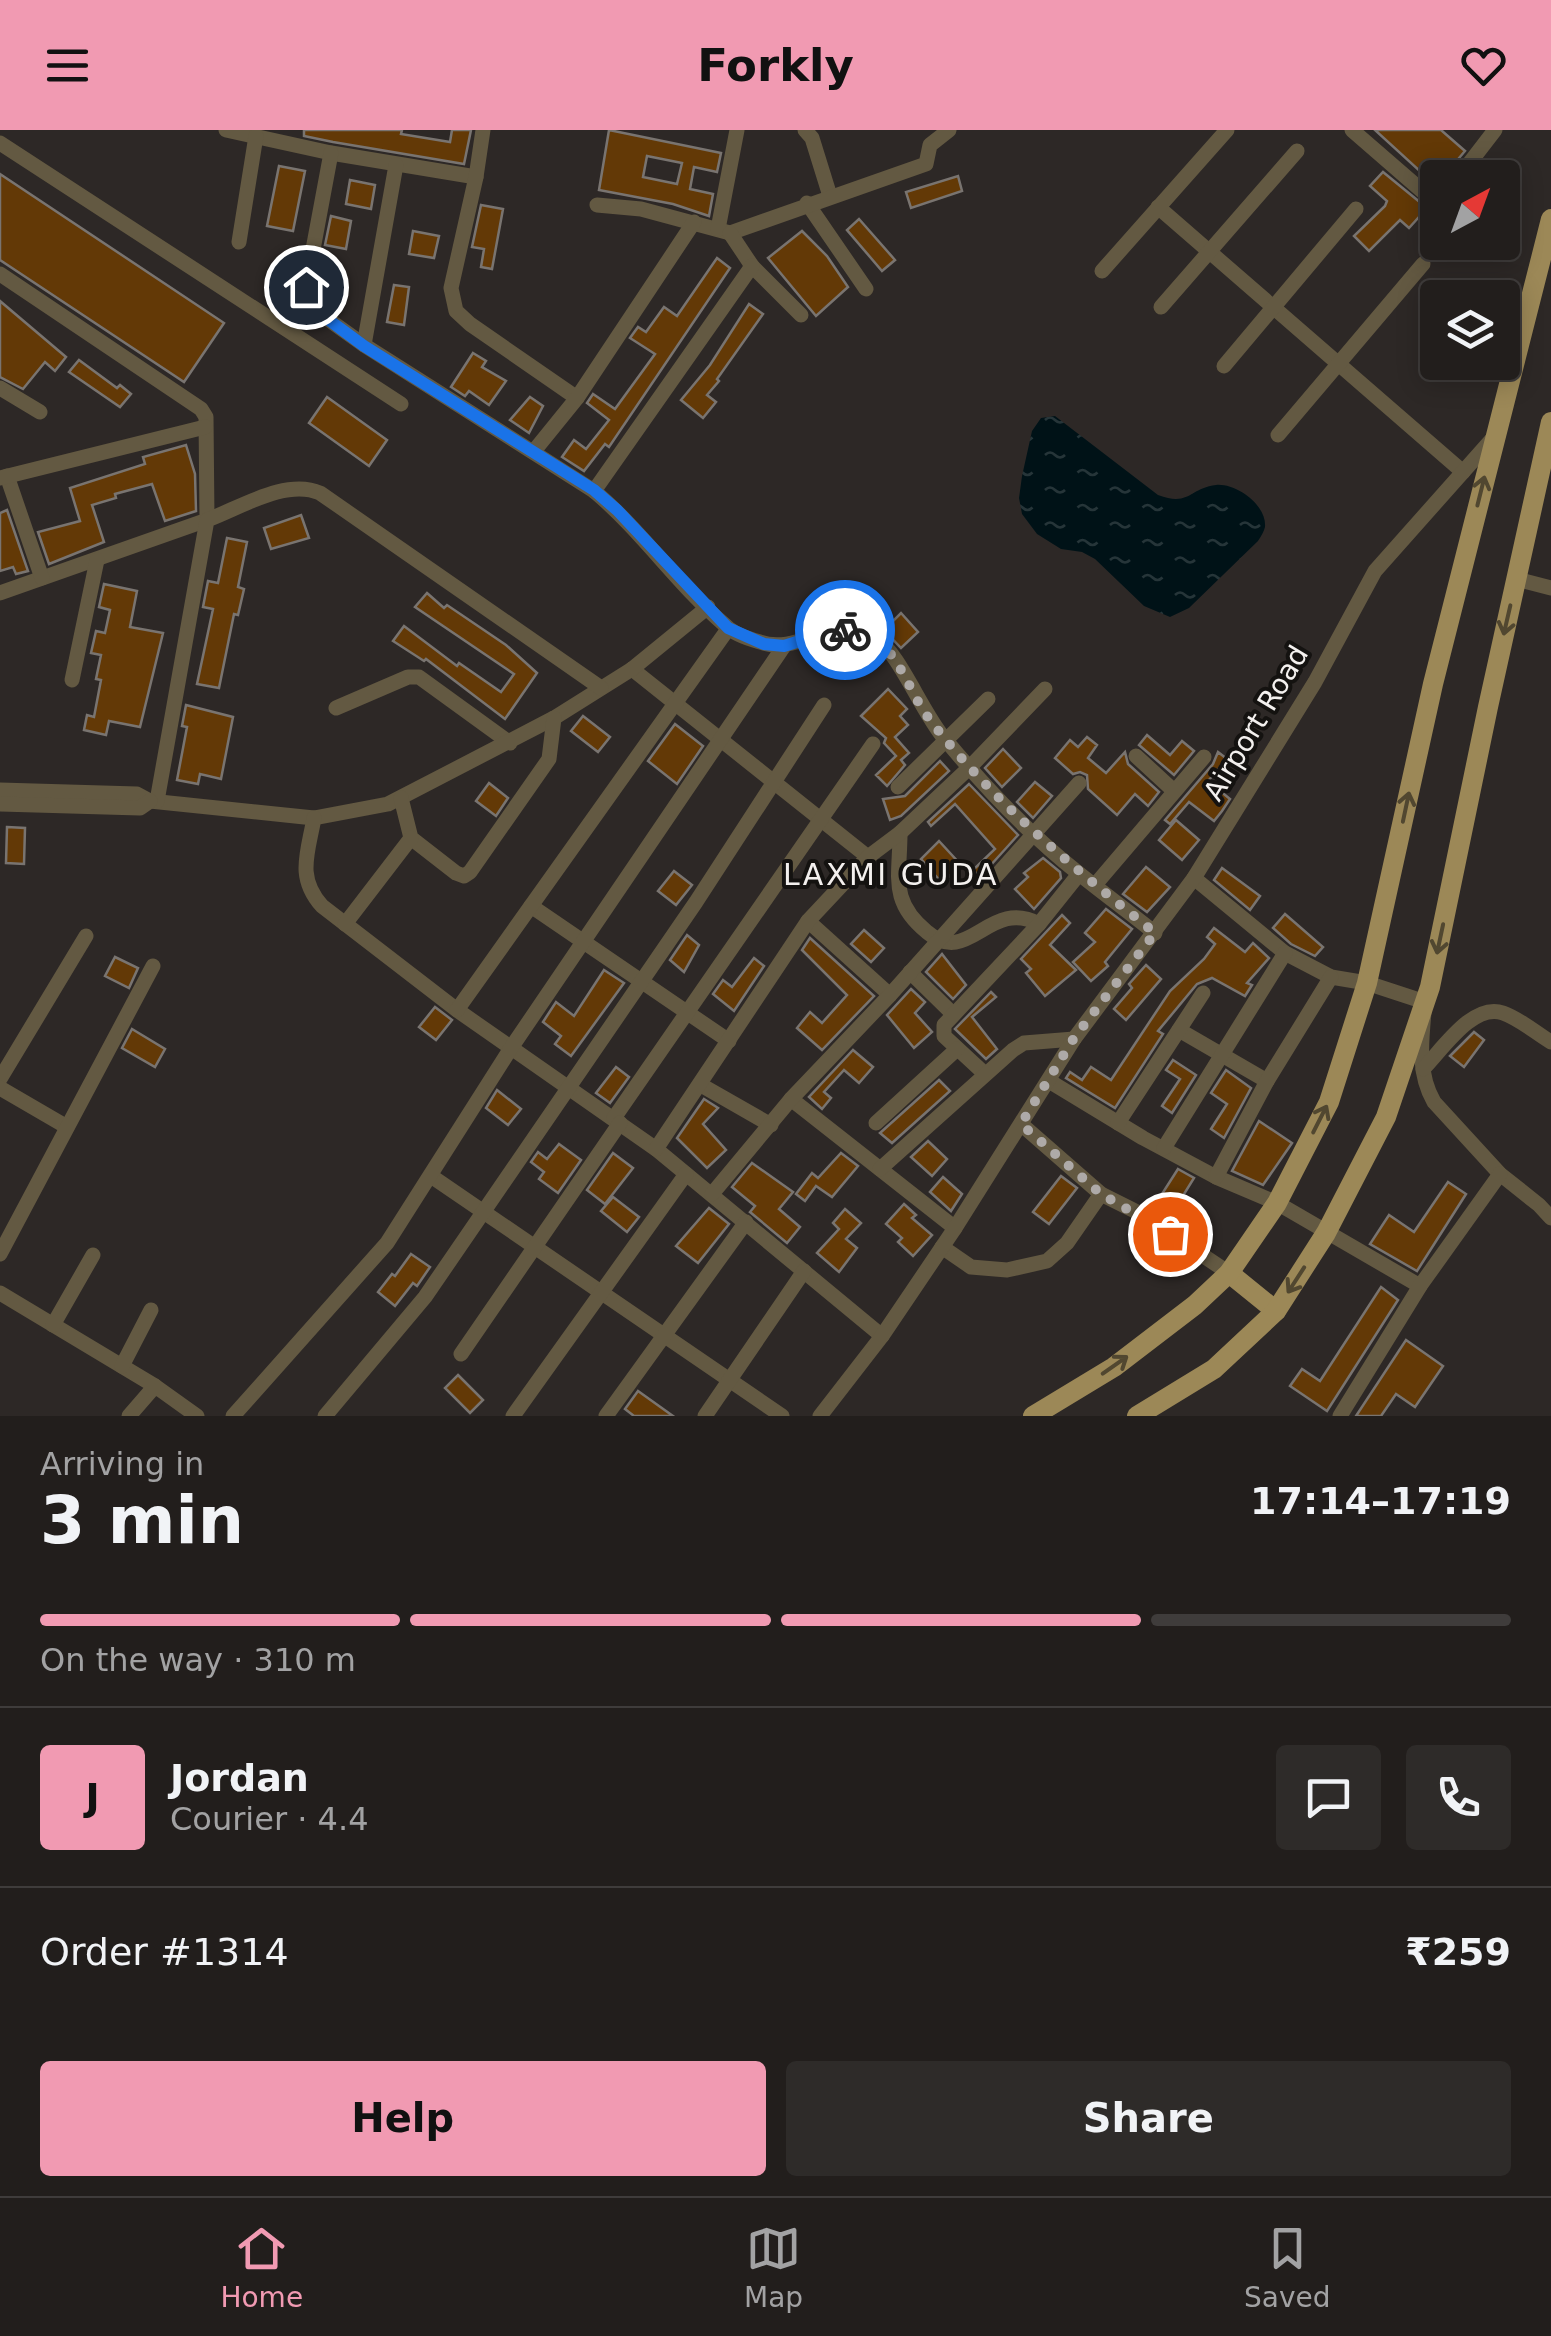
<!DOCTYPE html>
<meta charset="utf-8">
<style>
body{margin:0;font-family:"DejaVu Sans",sans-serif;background:#2e2b29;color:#f1f3f6;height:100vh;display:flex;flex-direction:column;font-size:38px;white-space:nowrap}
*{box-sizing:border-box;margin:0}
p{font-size:32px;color:#a2a2a3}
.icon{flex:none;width:55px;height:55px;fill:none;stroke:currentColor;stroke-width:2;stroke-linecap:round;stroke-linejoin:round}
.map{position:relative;height:1286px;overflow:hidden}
.drawer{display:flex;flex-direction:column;background:#221e1c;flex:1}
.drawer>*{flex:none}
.needle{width:65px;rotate:41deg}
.fabs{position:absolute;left:1420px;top:30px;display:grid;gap:20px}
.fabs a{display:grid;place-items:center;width:100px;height:100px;border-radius:10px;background:#221e1c;box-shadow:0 5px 25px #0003,0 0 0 2px #3f3c3b;font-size:50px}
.pin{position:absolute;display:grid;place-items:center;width:85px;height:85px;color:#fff;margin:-42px;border:5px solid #fff;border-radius:50%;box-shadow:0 2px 10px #0007}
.courier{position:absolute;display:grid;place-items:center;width:100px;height:100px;margin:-50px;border:8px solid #1a73e8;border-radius:50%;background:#fff;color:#222;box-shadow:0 2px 12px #0007}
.overview em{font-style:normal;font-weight:700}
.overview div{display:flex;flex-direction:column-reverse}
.overview{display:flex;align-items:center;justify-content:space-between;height:170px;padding:0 40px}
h1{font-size:65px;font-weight:700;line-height:75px}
.bar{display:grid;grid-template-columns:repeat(4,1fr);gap:15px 10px;align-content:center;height:120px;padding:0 40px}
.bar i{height:12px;border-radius:8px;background:#3f3c3b}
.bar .selected{background:#f19ab2}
.bar p{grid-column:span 4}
.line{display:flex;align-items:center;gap:25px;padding:0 40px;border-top:2px solid #3f3c3b}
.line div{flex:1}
.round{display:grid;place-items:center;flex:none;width:105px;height:105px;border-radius:10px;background:#2e2b29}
.cta{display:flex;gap:20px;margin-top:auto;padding:20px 40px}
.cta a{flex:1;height:115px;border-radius:10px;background:#f19ab2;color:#111;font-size:40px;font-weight:700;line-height:115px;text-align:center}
.cta a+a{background:#2e2b29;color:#f1f3f6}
header{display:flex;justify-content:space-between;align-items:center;height:130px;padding:0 40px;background:#f19ab2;color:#111;font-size:45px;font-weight:700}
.menu{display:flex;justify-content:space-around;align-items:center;height:140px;border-top:2px solid #3f3c3b;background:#221e1c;font-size:28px;color:#a2a2a3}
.menu a{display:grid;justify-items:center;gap:5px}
.menu .selected{color:#f19ab2}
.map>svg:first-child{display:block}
.water{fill:url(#water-ripples)}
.building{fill:#633906;stroke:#797470;stroke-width:2.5;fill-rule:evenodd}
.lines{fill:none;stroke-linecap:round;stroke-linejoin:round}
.minor{stroke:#635942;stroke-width:15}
.major{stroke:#9c8857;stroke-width:20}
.oneway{stroke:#514730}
.done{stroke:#aeaaa8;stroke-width:10;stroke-dasharray:0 18}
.route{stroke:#1a73e8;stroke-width:12}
.labels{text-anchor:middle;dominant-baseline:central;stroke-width:8;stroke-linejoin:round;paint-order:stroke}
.street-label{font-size:28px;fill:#f3f0ee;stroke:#141210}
.neighbourhood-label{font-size:30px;letter-spacing:2.5px;fill:#f3f0ee;stroke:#141210}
</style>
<header><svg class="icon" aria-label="menu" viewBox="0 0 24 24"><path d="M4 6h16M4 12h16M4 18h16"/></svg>Forkly<svg class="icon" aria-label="heart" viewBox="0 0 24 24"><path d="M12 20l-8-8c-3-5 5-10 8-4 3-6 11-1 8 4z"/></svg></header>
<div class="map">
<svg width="1551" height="1286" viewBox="0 0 1551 1286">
<defs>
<pattern id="water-ripples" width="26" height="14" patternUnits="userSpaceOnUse" patternTransform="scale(2.5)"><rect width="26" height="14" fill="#001217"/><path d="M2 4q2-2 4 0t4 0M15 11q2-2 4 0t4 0" fill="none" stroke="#263539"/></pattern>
</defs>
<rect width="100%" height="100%" fill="#2d2826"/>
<path class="water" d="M1055 286 1158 365C1190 377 1189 358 1216 355 1236 353 1267 375 1265 397 1264 402 1261 406 1258 411L1189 478 1170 487 1144 476 1095 429 1082 422 1061 419 1037 404 1022 384 1019 368 1022 346 1032 301 1041 288Z"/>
<g class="building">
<polygon points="304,0 402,0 401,4 450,12 452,0 471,0 464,34 333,12 304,6"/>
<path d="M609 0 721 23 717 42 694 37 690 59 713 64 709 86 673 74 599 60ZM647 26 682 33 677 54 643 47Z"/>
<polygon points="1375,0 1441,0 1465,21 1442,48 1438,48 1435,55"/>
<polygon points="279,36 305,41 293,101 267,96"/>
<polygon points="1383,42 1427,78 1409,98 1400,90 1369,121 1354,106 1385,76 1387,71 1370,56"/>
<polygon points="0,44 224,193 184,252 0,130"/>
<polygon points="958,46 962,61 911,78 906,62"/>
<polygon points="350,50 375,55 371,79 346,74"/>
<polygon points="481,75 503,79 492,139 481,137 484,119 472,117"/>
<polygon points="331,86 351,91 346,119 325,115"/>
<polygon points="859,89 895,130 882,141 847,100"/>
<polygon points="413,101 439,106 434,128 409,124"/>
<polygon points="802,101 827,126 848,157 816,186 768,128"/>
<polygon points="717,128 730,138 609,317 605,314 584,341 562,327 574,310 586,319 609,290 587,273 593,264 615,279 655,224 630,208 638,197 646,202 664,177 677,186"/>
<polygon points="394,155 409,157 404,195 387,192"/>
<polygon points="0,171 66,227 55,241 45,232 23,259 0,247"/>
<polygon points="749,174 763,184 717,249 719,251 707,265 716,272 703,288 681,270 710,235"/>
<polygon points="473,223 486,231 482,237 506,251 489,275 469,261 465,266 451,257"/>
<polygon points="79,230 117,258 120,255 131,264 120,277 69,242"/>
<polygon points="327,267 387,310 369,336 309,293"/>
<polygon points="530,267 543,276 529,303 510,290"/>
<polygon points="186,315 195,344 196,381 165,391 152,354 115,364 116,368 92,375 104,412 49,434 38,402 80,391 70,358 145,334 143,327"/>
<polygon points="7,380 28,441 16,444 13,437 0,441 0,383"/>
<polygon points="301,385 309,408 271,419 264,398"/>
<polygon points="227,408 247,412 238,457 244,459 238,485 234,484 219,558 197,554 213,479 203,477 208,451 218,453"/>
<polygon points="104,454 137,461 130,497 163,503 140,597 109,591 106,605 84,600 87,585 94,587 101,550 96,549 101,525 91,523 96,501 105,503 110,480 99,477"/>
<polygon points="427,463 444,478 447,475 506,515 537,543 505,589 426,529 424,531 393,511 404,496 457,536 459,533 501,562 514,544 415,477"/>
<polygon points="901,483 918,502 901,518 884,500"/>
<polygon points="888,559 907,579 900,586 908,595 895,607 909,623 901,630 905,635 887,656 876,645 896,626 884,613 886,608 861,586"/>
<polygon points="186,575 233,587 221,649 200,644 198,654 177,650 187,597 182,596"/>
<polygon points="583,586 610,607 598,622 571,601"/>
<polygon points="675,594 703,616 677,654 648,631"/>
<polygon points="1147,605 1170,625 1182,611 1194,621 1174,645 1139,615"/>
<polygon points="1087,607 1097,615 1088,628 1106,643 1125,622 1128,634 1159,662 1148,676 1135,664 1117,685 1088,659 1087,645 1080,642 1073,644 1055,628 1070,610 1078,617"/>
<polygon points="1003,619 1021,638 1002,657 985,638"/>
<polygon points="1218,622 1227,629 1208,651 1230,669 1222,681 1214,691 1189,672 1170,694 1165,690 1213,634"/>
<polygon points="940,631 949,641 901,686 890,690 883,669 905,666"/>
<polygon points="1035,652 1052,666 1033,688 1017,672"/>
<polygon points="489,653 508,668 496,686 476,671"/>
<polygon points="969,654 1018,705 980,747 973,740 995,719 955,674 931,696 928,692"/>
<polygon points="1176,690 1199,710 1182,730 1159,710"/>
<polygon points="7,697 25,698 24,734 6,733"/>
<polygon points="939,711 961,735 942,753 921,729"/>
<polygon points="1043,728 1060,742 1061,748 1034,779 1015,759 1028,747 1024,743"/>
<polygon points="1146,737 1170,757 1147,782 1123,764"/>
<polygon points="1222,738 1260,766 1250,780 1214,750"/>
<polygon points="674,741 692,755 676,775 658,761"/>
<polygon points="1106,779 1132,799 1105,832 1108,836 1091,851 1073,832 1095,812 1085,803"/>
<polygon points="1285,784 1323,817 1315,826 1291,814 1273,798"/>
<polygon points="1062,785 1070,793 1050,815 1076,840 1045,866 1026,843 1031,839 1021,829"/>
<polygon points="1214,798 1245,822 1253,813 1269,828 1247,853 1252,855 1245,866 1212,848 1197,854 1158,901 1163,904 1115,978 1066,948 1070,942 1082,950 1091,937 1111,950 1170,861 1204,829 1215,814 1207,807"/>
<polygon points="864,800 884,818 871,832 851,814"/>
<polygon points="687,805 699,815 684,842 670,830"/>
<polygon points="810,808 874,866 822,920 797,898 810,882 822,893 847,865 802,820"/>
<polygon points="942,824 966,855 953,869 926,842"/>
<polygon points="115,827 138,838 129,858 105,846"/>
<polygon points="754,828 764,836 734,881 713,864 723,850 732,857"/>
<polygon points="1146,835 1161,849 1126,890 1114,879 1132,858 1129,854"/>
<polygon points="604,840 624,853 571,926 555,914 561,906 543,892 556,872 574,886"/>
<polygon points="911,859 925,872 915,883 932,902 914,918 887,885"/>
<polygon points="991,862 996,867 972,887 997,919 986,929 955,899"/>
<polygon points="435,877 452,890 436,910 419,897"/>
<polygon points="132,899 165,919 155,937 122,918"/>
<polygon points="1474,902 1484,910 1464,937 1450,926"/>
<polygon points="853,920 873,937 859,953 844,940 824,962 831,968 822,979 809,967"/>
<polygon points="1173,930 1196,945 1172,983 1162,976 1180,949 1166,940"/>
<polygon points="616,937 629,947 610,973 596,963"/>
<polygon points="1226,940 1251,958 1224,1008 1211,999 1227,974 1211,963"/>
<polygon points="939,950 950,961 892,1013 880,1003"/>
<polygon points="497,960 521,979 508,995 486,978"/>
<polygon points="704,969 718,978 703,994 726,1020 707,1038 677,1008"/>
<polygon points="1259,991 1292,1013 1263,1055 1232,1041"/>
<polygon points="928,1011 947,1029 932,1046 911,1027"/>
<polygon points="559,1014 581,1030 558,1063 539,1049 544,1042 531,1032 538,1022 547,1029"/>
<polygon points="613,1023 633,1038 605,1074 587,1060"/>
<polygon points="841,1023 858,1036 832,1067 816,1056 805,1071 796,1064 812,1043 818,1048"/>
<polygon points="752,1033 793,1062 779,1079 800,1097 787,1113 750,1082 755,1076 732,1057"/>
<polygon points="1178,1039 1194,1048 1176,1077 1160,1067"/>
<polygon points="1061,1046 1077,1058 1049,1094 1033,1082"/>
<polygon points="943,1047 962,1064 951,1081 930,1062"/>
<polygon points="1448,1052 1466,1064 1417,1141 1370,1114 1389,1085 1414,1102"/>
<polygon points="613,1067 639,1087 627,1102 601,1081"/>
<polygon points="904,1074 916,1085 912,1088 932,1105 913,1126 898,1112 902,1108 886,1094"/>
<polygon points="709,1078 729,1094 698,1133 676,1116"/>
<polygon points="845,1079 861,1093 846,1109 857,1118 839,1142 817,1123 839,1099 833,1093"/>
<polygon points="411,1124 430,1137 417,1156 413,1153 395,1176 378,1162 392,1144 395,1146"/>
<polygon points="1381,1157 1398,1170 1327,1281 1290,1256 1302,1239 1320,1251"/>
<polygon points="1406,1210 1443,1236 1415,1277 1396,1264 1381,1286 1356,1286"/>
<polygon points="458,1245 483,1270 470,1283 445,1258"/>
<polygon points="638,1261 673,1286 634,1286 625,1279"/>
</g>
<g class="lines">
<g class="minor">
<polyline points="226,0 331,23 476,47"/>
<polyline points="483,0 476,47 451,158 456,181 470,194 577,268"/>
<polyline points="805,0 812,8 830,66"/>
<polyline points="1352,0 1428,66 1438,67"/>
<polyline points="0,13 401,274"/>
<path d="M331 23 306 157 308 169 318 182 364 215 594 361C642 401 678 455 726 496 734 504 749 509 760 512 799 526 838 482 876 508 899 523 922 582 944 608 983 655 1029 704 1077 742 1103 763 1129 782 1155 803"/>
<polyline points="1458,48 1495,0"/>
<polyline points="807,73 866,159"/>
<polyline points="597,75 641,79 730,103 926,34 930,15 949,0"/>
<polyline points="1158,77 1463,342"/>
<polyline points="718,99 737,0"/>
<polyline points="730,103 752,136 801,185"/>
<polyline points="239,112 256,6"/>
<polyline points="1102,141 1227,0"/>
<polyline points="0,144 201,279 206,287 207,390 0,463"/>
<polyline points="1161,177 1297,21"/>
<polyline points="364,215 396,35"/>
<polyline points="1224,236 1356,79"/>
<polyline points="0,258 40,282"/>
<polyline points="1278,305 1423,134"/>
<polyline points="534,321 577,268 694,92"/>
<polyline points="7,346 42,448"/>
<polyline points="0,348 205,297"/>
<polyline points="594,361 752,136"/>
<polyline points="1516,449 1551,458"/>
<polyline points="632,539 868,727"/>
<polyline points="72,550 97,430"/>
<polyline points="336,578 408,547 419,547 510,613"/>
<polyline points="1136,626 1174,661"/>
<polyline points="898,657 988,569"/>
<polyline points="0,660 137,664 150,671 314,688 388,674 554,588 632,539 708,477"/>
<polyline points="401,668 411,708 456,743 464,746 470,742 549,629 554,588"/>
<path d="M157 671 207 390C240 378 286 348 320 363L601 558"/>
<polyline points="0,674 140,678 150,671"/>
<path d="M314 688C308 723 296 747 322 776L457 880 656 1019 882 1206"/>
<path d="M900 703C900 747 889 771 927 802 969 838 989 767 1039 794"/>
<path d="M1194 748 1285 823 1331 847 1367 853 1425 872C1422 906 1416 941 1434 972L1500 1044 1539 1075 1551 1088"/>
<polyline points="1095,755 1204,627"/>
<polyline points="531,776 729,911"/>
<polyline points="808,791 890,865"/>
<polyline points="345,794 411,708"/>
<polyline points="910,842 953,884"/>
<polyline points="457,880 728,499"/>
<polyline points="1179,900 1267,951"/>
<path d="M1423 939C1442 920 1473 872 1503 883 1520 889 1536 903 1551 912"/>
<polyline points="985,944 944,906 944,895 1039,794 1079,744"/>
<polyline points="0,949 86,806"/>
<polyline points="1049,951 1143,1008 1216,1047 1277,1073 1420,1156"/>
<polyline points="701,955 771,995"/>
<polyline points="0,958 67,997"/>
<polyline points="791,969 955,1098"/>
<polyline points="614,988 873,614"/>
<polyline points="876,993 957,919"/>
<polyline points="1118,993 1203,863"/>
<polyline points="1021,994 1101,1064 1141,1084 1229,1143"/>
<polyline points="1164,1018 1285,823"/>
<polyline points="656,1019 808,791 868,727 900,703 971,636 1045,559"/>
<polyline points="880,1039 1013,920 1024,913 1074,909"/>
<polyline points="431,1046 782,1286"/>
<polyline points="1216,1047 1267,951 1331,847"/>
<polyline points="712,1064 791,969 890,865 1079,653"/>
<polyline points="942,1117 971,1137 1007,1140 1047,1131 1067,1113 1101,1064"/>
<polyline points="0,1124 153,836"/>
<polyline points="0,1163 155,1256"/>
<polyline points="53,1195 93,1125"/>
<polyline points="461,1224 620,993"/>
<polyline points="122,1236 151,1180"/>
<polyline points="129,1286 155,1256 197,1286"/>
<polyline points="233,1286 387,1113 511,918 784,516"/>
<polyline points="325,1286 425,1167 696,772 824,575"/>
<polyline points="513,1286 686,1044"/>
<polyline points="606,1286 746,1092"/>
<polyline points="705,1286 804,1141"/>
<polyline points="820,1286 882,1206 955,1098 1074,909 1194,748 1315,552 1375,441 1494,307"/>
<polyline points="1340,1286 1420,1156 1500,1044"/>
</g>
<g class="major">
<polyline points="1229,1143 1276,1181"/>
<polyline points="1033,1286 1114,1237 1195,1175 1229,1143 1277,1073 1329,972 1367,853 1433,554 1551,89"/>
<polyline points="1137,1286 1214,1239 1276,1181 1326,1103 1386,987 1430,857 1488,577 1551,292"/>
</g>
</g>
<defs><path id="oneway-shaft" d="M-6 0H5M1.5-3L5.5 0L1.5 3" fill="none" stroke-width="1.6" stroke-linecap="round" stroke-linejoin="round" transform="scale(2.5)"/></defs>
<g class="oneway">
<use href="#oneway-shaft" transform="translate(1481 361) rotate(-76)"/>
<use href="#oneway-shaft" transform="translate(1507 490) rotate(103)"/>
<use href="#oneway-shaft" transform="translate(1406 677) rotate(-78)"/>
<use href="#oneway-shaft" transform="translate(1440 809) rotate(102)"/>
<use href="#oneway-shaft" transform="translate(1320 989) rotate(-63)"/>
<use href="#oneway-shaft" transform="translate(1296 1150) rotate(123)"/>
<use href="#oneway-shaft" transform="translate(1115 1235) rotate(-35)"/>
</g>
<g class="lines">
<path class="done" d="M845 500C896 501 904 557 930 590 994 673 1074 738 1155 803L1074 908 1021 994 1101 1064 1170 1104"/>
<polyline class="route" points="306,157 308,169 318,182 364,216 594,360 617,380 728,498 764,514 784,516 828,502 845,500"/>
</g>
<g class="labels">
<g class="street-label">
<text transform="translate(1256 593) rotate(-59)">Airport Road</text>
</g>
<g class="neighbourhood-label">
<text x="891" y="744">LAXMI GUDA</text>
</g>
</g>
</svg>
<div class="fabs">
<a><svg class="needle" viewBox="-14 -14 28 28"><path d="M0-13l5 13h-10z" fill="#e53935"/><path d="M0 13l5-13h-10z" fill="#a2a2a3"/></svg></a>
<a><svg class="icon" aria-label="layers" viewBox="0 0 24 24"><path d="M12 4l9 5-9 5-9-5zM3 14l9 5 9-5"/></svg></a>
</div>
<div class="pin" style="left:1170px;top:1104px;background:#ea580c"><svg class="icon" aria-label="bag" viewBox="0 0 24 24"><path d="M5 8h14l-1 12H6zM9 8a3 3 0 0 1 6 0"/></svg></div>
<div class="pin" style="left:306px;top:157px;background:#1f2937"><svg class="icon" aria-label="home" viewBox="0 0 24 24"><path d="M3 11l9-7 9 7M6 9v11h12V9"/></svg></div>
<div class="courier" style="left:845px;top:500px"><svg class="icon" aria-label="bike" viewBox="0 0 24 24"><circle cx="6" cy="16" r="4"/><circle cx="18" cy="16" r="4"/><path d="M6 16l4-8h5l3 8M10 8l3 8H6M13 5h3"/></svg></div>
</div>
<section class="drawer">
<div class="overview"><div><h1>3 min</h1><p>Arriving in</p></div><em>17:14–17:19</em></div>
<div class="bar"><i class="selected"></i><i class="selected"></i><i class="selected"></i><i></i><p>On the way · 310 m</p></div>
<div class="line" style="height:180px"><b class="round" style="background:#f19ab2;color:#111">J</b><div><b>Jordan</b><p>Courier · 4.4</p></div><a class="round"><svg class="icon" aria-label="chat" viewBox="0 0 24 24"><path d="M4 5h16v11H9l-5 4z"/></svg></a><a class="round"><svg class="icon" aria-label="phone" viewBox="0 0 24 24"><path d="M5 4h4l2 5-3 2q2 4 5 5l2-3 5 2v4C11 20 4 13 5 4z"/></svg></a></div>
<div class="line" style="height:130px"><div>Order #1314</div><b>₹259</b></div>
<div class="cta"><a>Help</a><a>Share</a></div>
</section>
<nav class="menu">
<a class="selected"><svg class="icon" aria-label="home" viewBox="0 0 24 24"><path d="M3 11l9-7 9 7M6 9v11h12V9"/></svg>Home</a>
<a><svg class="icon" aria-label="map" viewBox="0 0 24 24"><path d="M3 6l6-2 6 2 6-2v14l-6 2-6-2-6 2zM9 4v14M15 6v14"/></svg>Map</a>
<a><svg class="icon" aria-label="saved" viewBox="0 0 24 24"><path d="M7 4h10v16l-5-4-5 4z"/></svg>Saved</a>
</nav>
